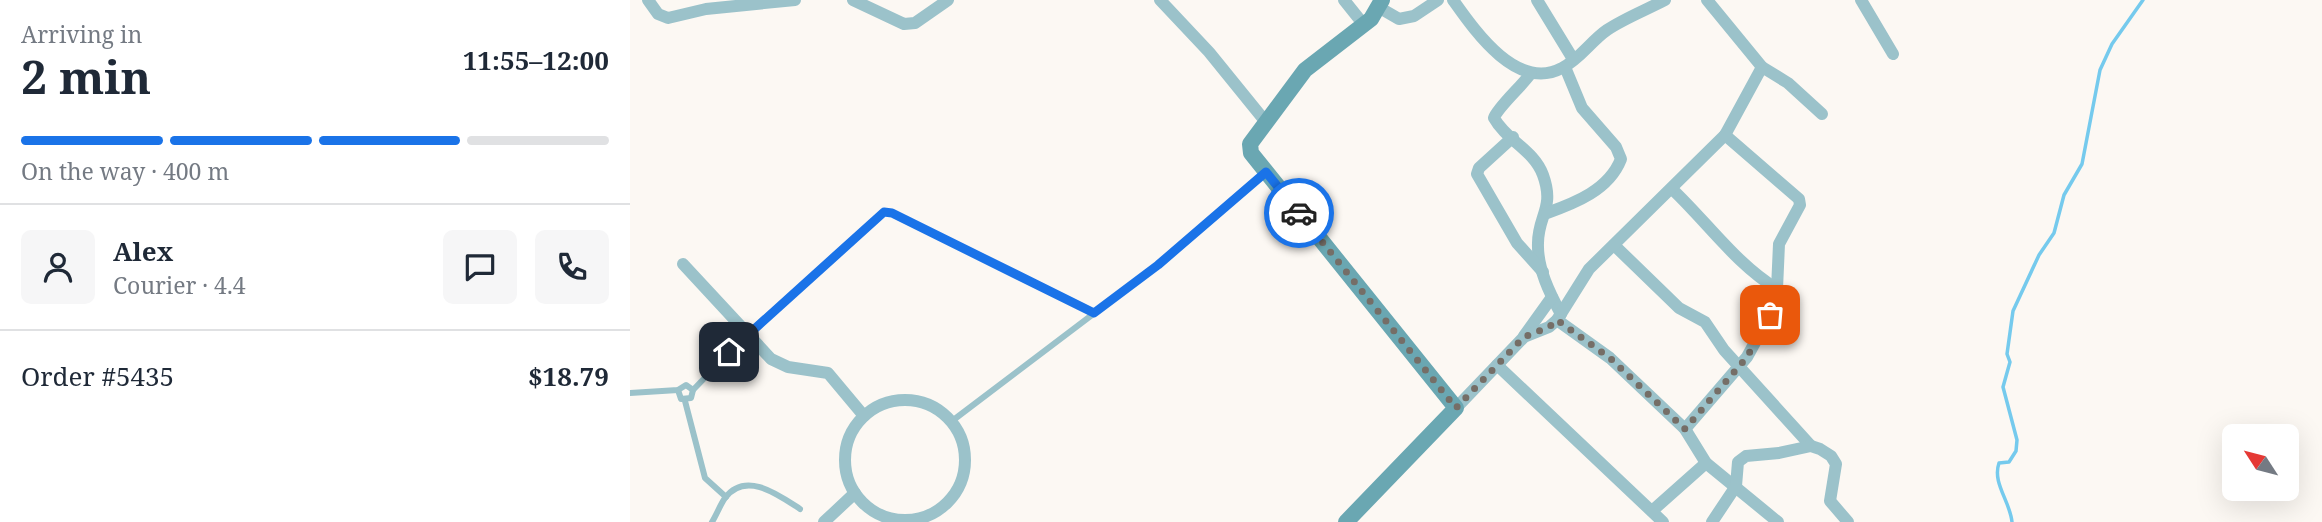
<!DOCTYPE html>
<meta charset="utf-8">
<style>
body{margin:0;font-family:"Noto Serif",serif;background:#f6f6f7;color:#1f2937;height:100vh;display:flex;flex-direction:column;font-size:26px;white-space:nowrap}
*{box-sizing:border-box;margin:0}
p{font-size:23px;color:#747a83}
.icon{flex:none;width:38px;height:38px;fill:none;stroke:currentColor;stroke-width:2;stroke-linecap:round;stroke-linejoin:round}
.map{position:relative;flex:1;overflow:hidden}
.side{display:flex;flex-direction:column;background:#fff;width:630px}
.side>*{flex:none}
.needle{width:46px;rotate:306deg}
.controls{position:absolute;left:1592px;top:424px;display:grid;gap:14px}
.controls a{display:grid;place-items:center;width:77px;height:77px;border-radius:10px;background:#fff;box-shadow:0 7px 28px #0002;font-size:35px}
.pin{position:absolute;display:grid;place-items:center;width:60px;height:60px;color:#fff;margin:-30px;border-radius:14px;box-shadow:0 4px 10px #0006}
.courier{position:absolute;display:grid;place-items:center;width:70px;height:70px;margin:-35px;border:5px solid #1a73e8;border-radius:50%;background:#fff;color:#222;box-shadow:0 2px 9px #0007}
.headline em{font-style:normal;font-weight:700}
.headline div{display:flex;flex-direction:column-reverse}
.headline{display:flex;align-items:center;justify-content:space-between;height:119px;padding:0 21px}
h1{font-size:46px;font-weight:700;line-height:52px}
.bar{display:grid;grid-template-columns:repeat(4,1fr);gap:10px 7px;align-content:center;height:84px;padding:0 21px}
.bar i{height:9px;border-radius:5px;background:#e0e1e3}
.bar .active{background:#1a73e8}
.bar p{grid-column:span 4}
.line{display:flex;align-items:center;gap:18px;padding:0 21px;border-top:2px solid #e0e1e3}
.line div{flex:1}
.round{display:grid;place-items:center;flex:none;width:74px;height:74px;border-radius:10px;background:#f6f6f7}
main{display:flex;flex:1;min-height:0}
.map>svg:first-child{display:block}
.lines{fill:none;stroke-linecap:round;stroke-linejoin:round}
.stream{stroke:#75caed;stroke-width:3.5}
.lane{stroke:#9bc2ca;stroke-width:6}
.street{stroke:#9bc2ca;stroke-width:12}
.secondary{stroke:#6aa7b2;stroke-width:16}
.done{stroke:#756e67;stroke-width:7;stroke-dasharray:0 12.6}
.route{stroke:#1a73e8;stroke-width:9}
</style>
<main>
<section class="side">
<div class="headline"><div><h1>2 min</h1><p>Arriving in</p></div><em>11:55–12:00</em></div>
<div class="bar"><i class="active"></i><i class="active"></i><i class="active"></i><i></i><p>On the way · 400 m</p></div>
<div class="line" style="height:126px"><a class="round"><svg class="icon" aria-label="person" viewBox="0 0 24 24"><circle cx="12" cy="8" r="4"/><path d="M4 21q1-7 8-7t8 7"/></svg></a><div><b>Alex</b><p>Courier · 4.4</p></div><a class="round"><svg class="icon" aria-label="chat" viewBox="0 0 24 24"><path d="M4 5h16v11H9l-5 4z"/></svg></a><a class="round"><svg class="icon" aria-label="phone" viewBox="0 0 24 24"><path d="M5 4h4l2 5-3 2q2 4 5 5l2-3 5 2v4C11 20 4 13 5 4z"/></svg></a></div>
<div class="line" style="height:91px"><div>Order #5435</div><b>$18.79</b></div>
</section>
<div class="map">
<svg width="1692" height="522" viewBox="0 0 1692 522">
<rect width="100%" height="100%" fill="#fcf8f3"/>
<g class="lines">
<path class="stream" d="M1382 522C1380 501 1362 483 1369 463L1379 462 1386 451 1387 440 1373 387 1380 362 1377 354 1383 311 1409 255 1424 233 1434 195 1452 164 1470 70 1482 44 1513 0"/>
<g class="lane">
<polyline points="48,390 51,399 61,398 63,390 118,333 254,213 262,213 465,313"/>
<polyline points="0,393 48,390 56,385 63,390"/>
<polyline points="55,401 75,478 96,497"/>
<polyline points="322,421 528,265 635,173"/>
<path d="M82 522C87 514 90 505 95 498 116 470 150 496 170 509"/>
</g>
<g class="street">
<polyline points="18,0 28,14 38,18 76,9 165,0"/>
<polyline points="223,0 274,24 285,23 318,0"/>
<polyline points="530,0 579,52 635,121"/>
<polyline points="714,0 734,25"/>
<path d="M823 0C845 31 887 92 932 68 950 59 961 41 977 30 995 18 1016 10 1035 0"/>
<polyline points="907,0 943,59"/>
<polyline points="1231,0 1263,54"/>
<polyline points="750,8 769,19 784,16 808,0"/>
<polyline points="1132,67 1158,83 1192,114"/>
<path d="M901 73C893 85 867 108 864 118 876 140 904 150 913 175 925 208 908 215 908 243 907 268 920 294 931 314"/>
<polyline points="883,137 849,168 847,174 887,243 913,272"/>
<path d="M1042 189C1077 222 1106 264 1147 289"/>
<path d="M917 213C945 203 979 190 991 159L986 147 952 108 935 67"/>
<polyline points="984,245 1049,308 1075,322 1094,350 1181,446"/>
<polyline points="53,264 141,359 158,367 198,373 234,416"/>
<polyline points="927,320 980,358 1055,429 1076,463 1148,522"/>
<polyline points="894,336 922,297"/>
<polyline points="867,365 1033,522"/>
<circle cx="275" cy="460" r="60"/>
<polyline points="826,408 894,337 919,327 927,320 959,269 1095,135 1132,67 1077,0"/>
<polyline points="1055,429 1117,357 1140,315 1147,289 1149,244 1170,205 1169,199 1095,135"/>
<polyline points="1022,511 1076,463"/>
<polyline points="194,522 225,493"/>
<polyline points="1082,522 1106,486 1108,462 1116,456 1149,453 1181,446 1190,449 1201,456 1206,464 1200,501 1218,522"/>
</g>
<polyline class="secondary" points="716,522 826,408 621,153 620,144 675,70 741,19 752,0"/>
</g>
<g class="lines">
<polyline class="done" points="669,213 826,408 894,337 919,327 927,320 980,358 1055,429 1117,357 1140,315"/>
<polyline class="route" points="99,352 254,212 262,213 464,313 528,265 636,172 669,213"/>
</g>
</svg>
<div class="controls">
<a><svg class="needle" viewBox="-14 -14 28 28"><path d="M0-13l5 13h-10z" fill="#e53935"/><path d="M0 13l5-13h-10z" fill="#747a83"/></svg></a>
</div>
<div class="pin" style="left:1140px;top:315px;background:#ea580c"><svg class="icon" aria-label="bag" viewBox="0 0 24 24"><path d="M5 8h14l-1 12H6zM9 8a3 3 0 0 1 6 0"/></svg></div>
<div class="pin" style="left:99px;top:352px;background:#1f2937"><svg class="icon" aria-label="home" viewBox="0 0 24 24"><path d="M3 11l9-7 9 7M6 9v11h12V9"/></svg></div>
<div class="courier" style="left:669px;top:213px"><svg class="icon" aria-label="car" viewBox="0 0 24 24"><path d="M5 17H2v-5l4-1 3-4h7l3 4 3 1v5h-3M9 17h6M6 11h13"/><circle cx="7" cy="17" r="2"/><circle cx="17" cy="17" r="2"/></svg></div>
</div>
</main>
